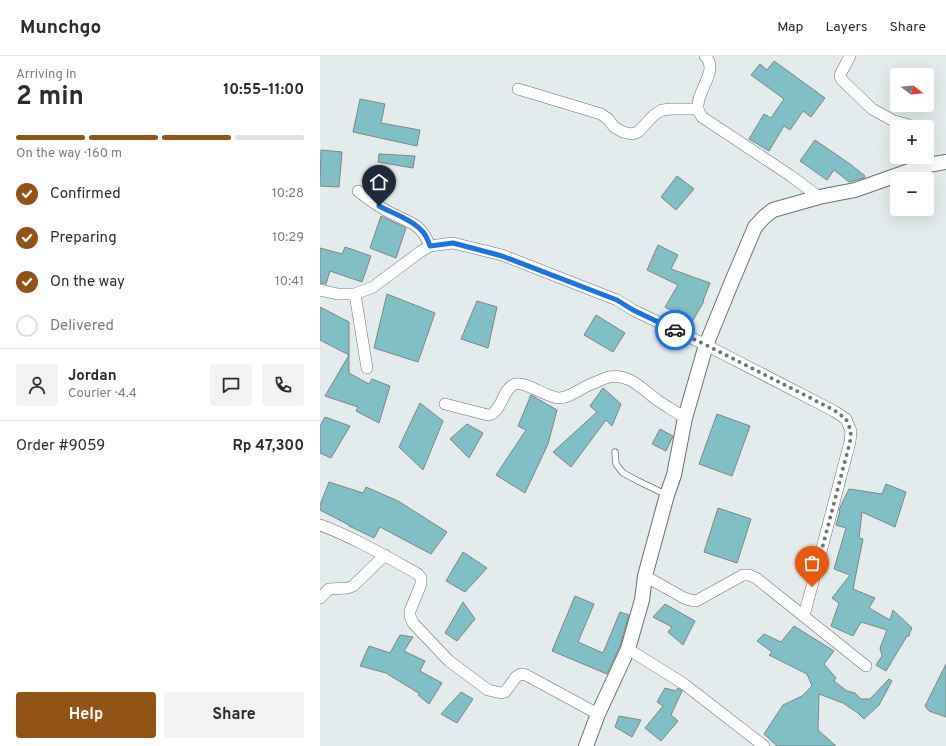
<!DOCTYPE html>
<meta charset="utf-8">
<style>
body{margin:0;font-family:Overpass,sans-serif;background:#f2f2f3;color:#2b2b33;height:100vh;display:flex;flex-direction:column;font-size:15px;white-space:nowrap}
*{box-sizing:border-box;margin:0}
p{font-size:13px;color:#7c7c81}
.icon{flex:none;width:22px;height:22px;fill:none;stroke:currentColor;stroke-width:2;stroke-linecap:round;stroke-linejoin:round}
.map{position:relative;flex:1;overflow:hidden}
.sheet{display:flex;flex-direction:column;background:#fff;width:320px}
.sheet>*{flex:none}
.needle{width:26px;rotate:106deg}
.tools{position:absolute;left:570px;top:12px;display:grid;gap:8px}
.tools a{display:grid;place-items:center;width:44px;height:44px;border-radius:4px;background:#fff;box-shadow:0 4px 16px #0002;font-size:20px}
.pin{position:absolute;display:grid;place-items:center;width:34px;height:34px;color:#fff;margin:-41px -17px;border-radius:50% 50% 50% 0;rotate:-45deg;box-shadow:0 0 4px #0007}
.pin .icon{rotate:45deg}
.courier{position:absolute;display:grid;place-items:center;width:40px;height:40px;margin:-20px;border:3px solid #1a73e8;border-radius:50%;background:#fff;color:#222;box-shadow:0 1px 5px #0007}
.head em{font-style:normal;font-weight:700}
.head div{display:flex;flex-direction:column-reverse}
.head{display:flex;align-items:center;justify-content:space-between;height:68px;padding:0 16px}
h1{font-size:26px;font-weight:700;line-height:30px}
.bar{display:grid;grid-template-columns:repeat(4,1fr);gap:6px 4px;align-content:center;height:48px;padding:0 16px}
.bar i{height:5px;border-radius:3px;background:#e1e1e2}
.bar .selected{background:#915416}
.bar p{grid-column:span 4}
.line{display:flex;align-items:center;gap:10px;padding:0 16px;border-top:1px solid #e1e1e2}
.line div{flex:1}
.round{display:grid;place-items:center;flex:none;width:42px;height:42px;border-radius:4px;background:#f2f2f3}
ol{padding:0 16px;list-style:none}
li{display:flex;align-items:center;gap:12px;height:44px}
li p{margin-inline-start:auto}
li .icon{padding:4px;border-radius:50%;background:#915416;color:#fff;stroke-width:4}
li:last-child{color:#7c7c81}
li i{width:22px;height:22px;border:2px solid #e1e1e2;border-radius:50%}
.button{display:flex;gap:8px;margin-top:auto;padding:8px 16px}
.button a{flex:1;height:46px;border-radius:4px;background:#915416;color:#fff;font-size:16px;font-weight:700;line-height:46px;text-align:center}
.button a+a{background:#f2f2f3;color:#2b2b33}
header{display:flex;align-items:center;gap:24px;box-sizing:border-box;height:56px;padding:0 20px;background:#fff;border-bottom:1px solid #e1e1e2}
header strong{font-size:19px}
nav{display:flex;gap:22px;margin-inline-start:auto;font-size:14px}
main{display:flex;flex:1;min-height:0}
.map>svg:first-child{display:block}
.building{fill:#80bfc6;stroke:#7e8586}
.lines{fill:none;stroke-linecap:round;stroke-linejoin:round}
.service-casing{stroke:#6a7172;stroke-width:7}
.minor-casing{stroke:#6a7172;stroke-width:12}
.tertiary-casing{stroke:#6a7172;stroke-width:16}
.service{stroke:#fff;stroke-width:5.5}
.minor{stroke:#fff;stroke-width:11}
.tertiary{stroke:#fff;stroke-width:14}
.done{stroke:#6f7374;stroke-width:4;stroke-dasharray:0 7.2}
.route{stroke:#1a73e8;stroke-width:5}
</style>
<header>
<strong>Munchgo</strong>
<nav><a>Map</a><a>Layers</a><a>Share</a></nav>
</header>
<main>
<section class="sheet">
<div class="head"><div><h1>2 min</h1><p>Arriving in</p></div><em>10:55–11:00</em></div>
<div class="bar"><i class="selected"></i><i class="selected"></i><i class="selected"></i><i></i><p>On the way · 160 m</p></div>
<ol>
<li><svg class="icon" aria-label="check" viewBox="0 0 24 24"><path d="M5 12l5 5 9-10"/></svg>Confirmed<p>10:28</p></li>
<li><svg class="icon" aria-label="check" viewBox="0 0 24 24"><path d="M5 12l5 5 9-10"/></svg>Preparing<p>10:29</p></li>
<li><svg class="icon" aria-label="check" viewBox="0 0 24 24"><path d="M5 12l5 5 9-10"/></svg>On the way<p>10:41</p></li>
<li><i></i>Delivered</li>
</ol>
<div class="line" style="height:72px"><a class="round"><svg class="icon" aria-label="person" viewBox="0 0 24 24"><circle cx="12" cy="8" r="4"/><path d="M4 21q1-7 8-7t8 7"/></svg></a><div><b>Jordan</b><p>Courier · 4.4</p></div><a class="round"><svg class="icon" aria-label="chat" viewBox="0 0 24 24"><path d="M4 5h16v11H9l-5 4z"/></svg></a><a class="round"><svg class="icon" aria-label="phone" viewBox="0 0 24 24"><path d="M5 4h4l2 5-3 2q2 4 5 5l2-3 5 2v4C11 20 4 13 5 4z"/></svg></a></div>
<div class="line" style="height:52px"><div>Order #9059</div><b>Rp 47,300</b></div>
<div class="button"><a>Help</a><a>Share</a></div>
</section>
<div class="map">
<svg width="626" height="690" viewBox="0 0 626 690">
<rect width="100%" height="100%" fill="#e3ebec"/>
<g class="building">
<polygon points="454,5 505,42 491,61 483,55 470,74 464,70 449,95 429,83 444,58 451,62 464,43 431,19 440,8 447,14"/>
<polygon points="40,43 65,48 61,67 100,74 97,90 33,76"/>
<polygon points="495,84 530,108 545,120 544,122 529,126 514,114 507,124 480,105"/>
<polygon points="1,94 22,96 19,131 0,130"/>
<polygon points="59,98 95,100 93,112 58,106"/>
<polygon points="357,120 374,133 356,154 341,141"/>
<polygon points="61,160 86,172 76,202 50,192"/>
<polygon points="338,189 358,199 351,213 390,227 383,245 384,245 372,266 345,251 358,229 327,214"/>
<polygon points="25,191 51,200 42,226 10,215 6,228 0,227 0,192 22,198"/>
<polygon points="67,238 115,257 98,306 54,292"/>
<polygon points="157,245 177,251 168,292 141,283"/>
<polygon points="0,251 29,266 29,317 49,328 52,323 70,330 59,367 36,355 38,351 5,340 29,299 0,284"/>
<polygon points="276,259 305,277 293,296 264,279"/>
<polygon points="283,332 301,348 292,370 286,364 251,411 233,396 277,356 270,350"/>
<polygon points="211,339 237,354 228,388 205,437 176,419 206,374 198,370"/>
<polygon points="100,347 123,365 103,414 79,391"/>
<polygon points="397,358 430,370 412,420 379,408"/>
<polygon points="5,361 30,370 11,402 0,397 0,370"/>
<polygon points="147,368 163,377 149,402 130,383"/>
<polygon points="340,373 353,380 346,395 332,388"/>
<polygon points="9,426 43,437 46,431 78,445 127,476 111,498 60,471 54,482 29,470 29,469 0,454 0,449"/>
<polygon points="566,428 586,436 575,471 542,456 539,482 543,483 533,533 555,542 549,552 570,564 573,554 592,572 590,576 589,580 587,580 566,615 556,609 562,600 560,592 567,574 541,566 533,580 511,570 519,547 512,542 530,519 514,513 526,472 516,469 520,455 519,455 521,449 529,433 562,438"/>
<polygon points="398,452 431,463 417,507 384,496"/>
<polygon points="143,496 167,512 145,536 126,525"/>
<polygon points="255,540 274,548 258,586 283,597 300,556 309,559 300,590 287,618 232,595"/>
<polygon points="143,546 155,563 137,585 125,577"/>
<polygon points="345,548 375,565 363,589 348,576 352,571 333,561"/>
<polygon points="474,570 514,595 504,608 516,622 514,625 527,635 535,637 541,643 550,643 569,623 572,625 559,649 544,663 538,657 523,647 499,638 498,674 516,690 457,690 444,678 463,649 482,640 492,630 487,618 449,599 452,596 437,585 444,578 461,586"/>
<polygon points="80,579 93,581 84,595 105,605 100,615 122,627 109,648 98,639 100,638 66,617 40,610 49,590 70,597"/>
<polygon points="626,608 626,661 609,655 605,650"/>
<polygon points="345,632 356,635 358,632 362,635 351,659 358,665 341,685 325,672 343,650 337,646"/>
<polygon points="141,636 153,643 137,667 121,658"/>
<polygon points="299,660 321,664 312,681 295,671"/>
</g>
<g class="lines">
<defs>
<polyline id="service" points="295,396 296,408 303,417 318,425 347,439"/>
<g id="minor">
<path d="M385 0C400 14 376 35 378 52 378 55 380 58 382 61L471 120 499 141"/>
<polyline points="530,0 521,17 520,20 522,24 552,53 574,65 586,68 591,71"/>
<polyline points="198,33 281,58 288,63 294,71 303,76 312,78 318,76 334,59 342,54 352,53 378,53"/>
<path d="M38 135C48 143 58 150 69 156 90 167 100 166 110 190"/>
<polyline points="0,234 18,238 35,238 53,231 100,196 110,190 133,187 182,199 297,244 313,254 386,289 514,355 526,363 531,375 530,386 484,560"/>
<polyline points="35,238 47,312"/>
<path d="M125 348 168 359C169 359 173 358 173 357 183 350 183 333 195 328 204 325 227 341 238 342 247 343 260 333 269 329 275 327 282 323 289 321 309 317 322 333 337 344 346 350 356 356 365 362"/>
<path d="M0 469C33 481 67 501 98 518L101 522V528L90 555V560L93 567 129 605 168 634 181 637 185 636 196 621 201 618 206 619 278 658"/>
<polyline points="325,520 364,542 370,544 376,545 423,519 429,519 436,522 546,610"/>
<polyline points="0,542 9,533 28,532 33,530 65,499"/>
<polyline points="308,593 364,628 444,690"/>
</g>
<polyline id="tertiary" points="266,690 278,658 308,593 322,544 325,520 347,439 354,419 365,362 386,289 413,223 435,171 444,161 453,154 499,141 535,134 603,110 626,106"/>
</defs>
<use href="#service" class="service-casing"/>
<use href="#minor" class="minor-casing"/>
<use href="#tertiary" class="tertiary-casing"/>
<use href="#service" class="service"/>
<use href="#minor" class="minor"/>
<use href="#tertiary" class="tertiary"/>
</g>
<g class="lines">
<polyline class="done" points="355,274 386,289 514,354 526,363 531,375 530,386 492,531"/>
<path class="route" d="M59 150C72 157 91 163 101 174 106 178 108 184 110 190L133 187 182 200 297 244 313 254 355 274"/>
</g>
</svg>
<div class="tools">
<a><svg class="needle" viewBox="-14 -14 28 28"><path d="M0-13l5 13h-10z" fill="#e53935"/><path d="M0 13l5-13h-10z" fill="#7c7c81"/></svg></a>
<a>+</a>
<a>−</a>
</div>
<div class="pin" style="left:492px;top:531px;background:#ea580c"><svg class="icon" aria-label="bag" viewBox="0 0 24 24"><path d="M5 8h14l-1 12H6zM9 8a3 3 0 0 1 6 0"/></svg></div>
<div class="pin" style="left:59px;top:150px;background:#1f2937"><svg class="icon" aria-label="home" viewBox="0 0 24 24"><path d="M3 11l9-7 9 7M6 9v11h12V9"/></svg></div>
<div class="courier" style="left:355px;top:274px"><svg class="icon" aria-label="car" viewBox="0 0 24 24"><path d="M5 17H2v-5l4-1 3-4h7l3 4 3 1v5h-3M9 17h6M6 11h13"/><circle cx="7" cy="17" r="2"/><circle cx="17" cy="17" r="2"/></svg></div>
</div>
</main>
